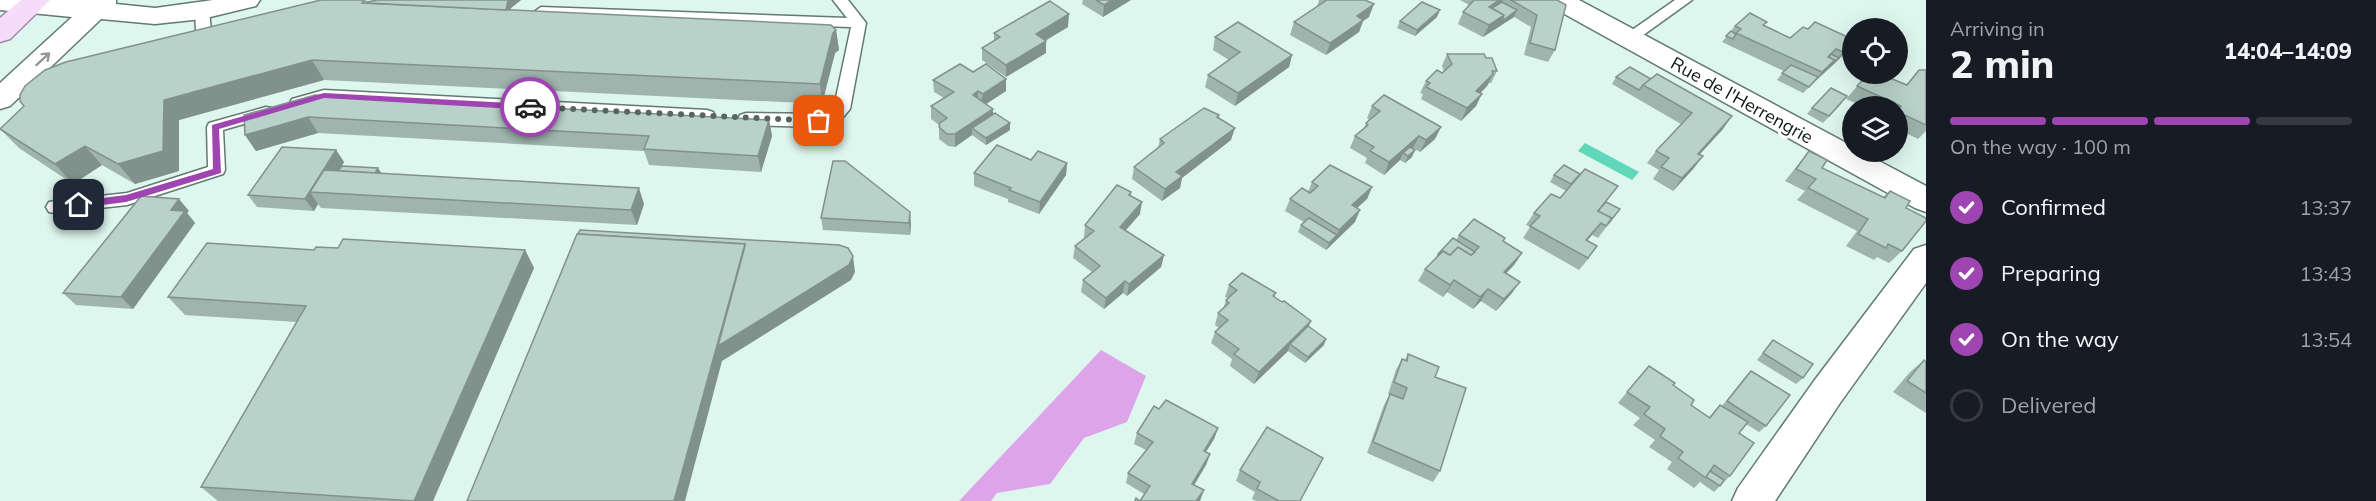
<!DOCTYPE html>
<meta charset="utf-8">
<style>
body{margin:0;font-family:Mulish,sans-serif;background:#242831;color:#f1f3f6;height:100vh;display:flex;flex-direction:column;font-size:22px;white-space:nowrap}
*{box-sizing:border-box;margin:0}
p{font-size:20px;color:#9ea1a6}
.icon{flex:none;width:33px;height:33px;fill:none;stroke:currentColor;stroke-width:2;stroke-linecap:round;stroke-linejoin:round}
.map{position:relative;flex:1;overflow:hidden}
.side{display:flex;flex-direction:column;background:#171b24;width:450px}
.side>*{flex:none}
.tools{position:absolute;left:1842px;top:18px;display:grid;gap:12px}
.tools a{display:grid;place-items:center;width:66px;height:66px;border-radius:50%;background:#171b24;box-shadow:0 6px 24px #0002;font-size:30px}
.pin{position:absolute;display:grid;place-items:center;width:51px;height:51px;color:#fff;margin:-26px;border-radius:12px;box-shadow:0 3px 9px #0006}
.courier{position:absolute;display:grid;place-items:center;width:60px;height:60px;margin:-30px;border:4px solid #9e45b1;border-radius:50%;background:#fff;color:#222;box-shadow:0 2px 8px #0007}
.headline em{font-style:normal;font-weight:800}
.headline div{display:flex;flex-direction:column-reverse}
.headline{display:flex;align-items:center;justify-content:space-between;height:102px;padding:0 24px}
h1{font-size:39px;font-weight:800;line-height:45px}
.bar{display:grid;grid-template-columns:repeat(4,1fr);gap:9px 6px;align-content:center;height:72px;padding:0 24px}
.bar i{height:8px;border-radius:4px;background:#363941}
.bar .current{background:#9e45b1}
.bar p{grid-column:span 4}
ol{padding:0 24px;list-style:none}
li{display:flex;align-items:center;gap:18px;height:66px}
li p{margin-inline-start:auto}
li .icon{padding:6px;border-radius:50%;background:#9e45b1;color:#fff;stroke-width:4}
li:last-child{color:#9ea1a6}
li i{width:33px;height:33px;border:3px solid #363941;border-radius:50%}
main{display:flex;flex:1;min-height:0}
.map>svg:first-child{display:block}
.forest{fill:#dea4ea}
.water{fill:#60d6ba}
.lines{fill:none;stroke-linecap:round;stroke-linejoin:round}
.lane-casing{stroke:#637973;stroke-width:3}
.street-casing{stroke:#637973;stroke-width:3}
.secondary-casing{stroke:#637973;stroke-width:3}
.primary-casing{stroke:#a089a9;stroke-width:3}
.lane{fill:#fff;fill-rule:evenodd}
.street{fill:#fff;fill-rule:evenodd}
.secondary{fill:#fff;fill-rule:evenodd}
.primary{fill:#f5dcfa;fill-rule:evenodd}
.wall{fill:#9eb4ad}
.shaded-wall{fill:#81928d}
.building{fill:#b8d1c9;stroke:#81928d;stroke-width:1.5}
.oneway{stroke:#939897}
.route{fill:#9e45b1}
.done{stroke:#586662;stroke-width:6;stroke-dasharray:0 10.8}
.labels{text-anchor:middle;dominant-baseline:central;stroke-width:6;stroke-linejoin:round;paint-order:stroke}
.street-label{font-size:18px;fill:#101917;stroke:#fff}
</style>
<main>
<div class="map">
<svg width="1926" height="501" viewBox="0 0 1926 501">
<rect width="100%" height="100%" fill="#ddf6ee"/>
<polygon class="forest" points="1101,350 1146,376 1127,422 1084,438 1050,484 997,493 991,501 959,501"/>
<polygon class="water" points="1585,143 1639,172 1632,180 1578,151"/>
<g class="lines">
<defs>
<g id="lane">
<polygon points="833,0 848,0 866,23 850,109 839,122 820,127 746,125 740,123 738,119 740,115 746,113 828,114 834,107 851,27 541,17 534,12 541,7 847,18"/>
<polygon points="1675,0 1692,0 1635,41 1625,41 1623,38 1625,35"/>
<polygon points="202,6 209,11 213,51 205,56 197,51 195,11"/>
<polygon points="324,90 707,110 713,112 715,116 713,120 707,122 324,100 298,108 292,107 290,103 292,99"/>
<polygon points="266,107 272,108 274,112 272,116 223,130 225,170 223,174 127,205 55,213 49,212 46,207 49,202 55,201 127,193 208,167 207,127 209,123"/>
</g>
<polygon id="street" points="1926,245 1926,283 1840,403 1775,501 1732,501 1738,488 1814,381 1914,249"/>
<g id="secondary">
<polygon points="0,0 116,0 116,4 155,8 213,0 260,0 256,6 202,19 155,24 101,19 10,106 0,109 0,83 72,17 0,10"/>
<polygon points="1546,0 1579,0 1852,146 1852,152 1862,152 1926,186 1926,212 1915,208 1550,6"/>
</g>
<polygon id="primary" points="21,0 50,0 10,39 0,42 0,18"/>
</defs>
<use href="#lane" class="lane-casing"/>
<use href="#street" class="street-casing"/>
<use href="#secondary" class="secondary-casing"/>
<use href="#primary" class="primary-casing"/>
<use href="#lane" class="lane"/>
<use href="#street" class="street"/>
<use href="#secondary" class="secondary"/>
<use href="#primary" class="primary"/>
</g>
<g class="wall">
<polygon points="321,0 366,0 367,2 378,0 521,0 511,8 510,10 836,30 839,50 835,53 822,104 324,80 179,120 179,171 135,184 102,165 73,184 19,148 0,129"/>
<polygon points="1083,0 1131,0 1103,17 1082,4"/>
<polygon points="1319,0 1365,0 1369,17 1363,21 1359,32 1326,55 1290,35 1294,22 1317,7"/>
<polygon points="1460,0 1557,0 1555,50 1548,62 1524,55 1531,27 1514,17 1483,37 1458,24 1463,12 1469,5"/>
<polygon points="1437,17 1415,36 1397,28 1400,21"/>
<polygon points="1735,26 1764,26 1790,38 1803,27 1845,53 1803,93 1777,80 1784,71 1722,42"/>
<polygon points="1068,27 1046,40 1046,53 1006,77 982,60 982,48 994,41 994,33"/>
<polygon points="1215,37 1292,55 1289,67 1235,106 1205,87 1208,75 1229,60 1213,50"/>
<polygon points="1447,54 1486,58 1497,71 1491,83 1489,83 1487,86 1481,93 1476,106 1461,121 1421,99 1423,94 1420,93 1426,81 1442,73 1444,71 1442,66"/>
<polygon points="1630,67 1723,129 1700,154 1694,168 1673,191 1653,179 1659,170 1647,163 1656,151 1681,124 1612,84 1616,77"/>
<polygon points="1919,70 1926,70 1926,131 1918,139 1898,129 1898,106 1863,106 1846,99 1868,74 1906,85"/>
<polygon points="973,72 1006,79 1006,91 986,104 993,115 1010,123 1010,130 986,145 972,135 955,147 948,146 939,139 939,125 931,119 931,106 944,98 934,92 933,80"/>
<polygon points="1842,103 1823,123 1807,114 1812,108"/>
<polygon points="1372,106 1441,127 1435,139 1420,152 1413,148 1412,157 1405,163 1400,160 1384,175 1365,163 1367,158 1350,148 1355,136 1364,128 1366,123 1369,120 1367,118"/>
<polygon points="244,115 769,120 772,136 761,172 649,165 644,151 318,133 256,151 245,135"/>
<polygon points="1219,115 1219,118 1231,140 1182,178 1180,188 1162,201 1132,179 1134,167 1158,148 1160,139"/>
<polygon points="336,150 344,162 342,166 382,174 644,204 637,225 321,208 318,204 314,211 257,207 248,195"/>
<polygon points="1809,151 1822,168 1883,197 1890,191 1906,208 1902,251 1889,263 1877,257 1874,260 1846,246 1857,231 1797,200 1805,191 1785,181"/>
<polygon points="1031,160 1067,163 1066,175 1039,214 1008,202 1008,199 974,186 974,173"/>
<polygon points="833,161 911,224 910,235 823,230 821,218"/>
<polygon points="1580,174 1618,186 1606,202 1620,209 1598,238 1592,235 1587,240 1589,258 1579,270 1523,238 1530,227 1526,225 1534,213 1560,198 1566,191 1550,182 1554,175"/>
<polygon points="1312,182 1372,187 1367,199 1357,208 1355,222 1326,250 1298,232 1301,225 1304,222 1285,211 1290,199 1308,192"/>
<polygon points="1131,192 1131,196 1140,214 1125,231 1164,255 1161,267 1127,296 1123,293 1104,309 1081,292 1083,280 1092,272 1073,258 1075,246 1085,238 1084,237 1085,225"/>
<polygon points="189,211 187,213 195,223 133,309 76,305 63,293"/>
<polygon points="1459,235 1505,238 1503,242 1522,253 1514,265 1506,273 1512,293 1496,311 1481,301 1473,309 1447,292 1443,297 1418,281 1425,269 1436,258 1438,254 1456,240"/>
<polygon points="338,248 525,250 534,268 433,501 218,501 201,487 297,322 185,315 168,297 314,250"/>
<polygon points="1229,285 1276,293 1274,297 1311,321 1308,326 1324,345 1305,363 1288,351 1254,384 1230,366 1232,359 1211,343 1215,332 1219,328 1215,325 1218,313 1223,309 1226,300 1228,298 1225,297"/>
<polygon points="1773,340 1803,378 1796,384 1757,360"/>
<polygon points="1408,354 1435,377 1440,471 1433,482 1367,453 1384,405 1390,394 1388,394 1396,370 1402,359 1405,360"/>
<polygon points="1924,360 1926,362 1926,413 1893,392 1910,372"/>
<polygon points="1649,366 1673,385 1691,405 1709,417 1720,405 1722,406 1745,377 1751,371 1766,426 1759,432 1746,424 1739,433 1730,476 1714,492 1700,482 1694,488 1667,469 1672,462 1649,447 1655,440 1633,425 1640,418 1618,403"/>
<polygon points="1159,409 1218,428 1214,439 1206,452 1210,454 1206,465 1140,501 1144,494 1126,483 1128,473 1146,450 1134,444 1137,433"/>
<polygon points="1240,470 1300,501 1256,501 1252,499 1255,492 1236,481"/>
</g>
<g class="shaded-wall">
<polygon points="509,0 521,0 511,8 508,16 506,10 508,1"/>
<polygon points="1112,0 1131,0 1103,17 1104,5"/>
<polygon points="1499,0 1503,0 1499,9 1490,14 1489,7"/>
<polygon points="1374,4 1369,17 1363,21 1359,32 1326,55 1330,43 1357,16"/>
<polygon points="1440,10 1437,17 1415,36 1417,30"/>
<polygon points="1517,10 1514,17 1483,37 1489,25 1504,15"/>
<polygon points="1069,14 1068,27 1035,47 1036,34"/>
<polygon points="836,30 839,50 835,53 822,104 820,84 833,33"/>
<polygon points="1046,41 1046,53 1006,77 1006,65"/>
<polygon points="1852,43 1845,53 1833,65 1843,52"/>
<polygon points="1292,55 1289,67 1235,106 1238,93"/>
<polygon points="1839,58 1833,65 1812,84 1822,72 1835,60"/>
<polygon points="312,60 324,80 179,120 179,171 135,184 118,164 164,100"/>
<polygon points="1493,74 1487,86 1470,103 1476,91"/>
<polygon points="1006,79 1006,91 977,110 973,95 978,91 978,102 982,99 983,94"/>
<polygon points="1482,94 1476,106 1461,121 1467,108"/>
<polygon points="993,109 993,121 972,128 972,135 955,147 955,134"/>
<polygon points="1732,116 1723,129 1689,166 1698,154"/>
<polygon points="308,117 318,133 256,151 245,135"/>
<polygon points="769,120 772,136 761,172 758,156"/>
<polygon points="1010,123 1010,130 986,145 986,138"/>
<polygon points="1441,127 1435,139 1420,152 1426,140"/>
<polygon points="1235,128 1231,140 1182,178 1180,188 1162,201 1165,189 1176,172"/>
<polygon points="1419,136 1413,148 1406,155 1403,153 1400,160 1384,175 1389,162"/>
<polygon points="85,146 102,165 73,184 55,164"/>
<polygon points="336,150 344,162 325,193 310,192 318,204 314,211 305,199"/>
<polygon points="1415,150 1412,157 1405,163 1408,156"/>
<polygon points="1703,156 1694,168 1673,191 1682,178"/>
<polygon points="1067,163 1066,175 1039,214 1040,202"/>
<polygon points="378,168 382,174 371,180"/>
<polygon points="1372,187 1367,199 1347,217 1352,205"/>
<polygon points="639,188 644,204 637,225 631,210"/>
<polygon points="179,199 189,211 187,213 195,223 133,309 121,297 171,210"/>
<polygon points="1142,202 1140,214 1118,239 1120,227"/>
<polygon points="1360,210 1355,222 1326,250 1329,243 1337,235 1339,230"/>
<polygon points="910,212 911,224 910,235 909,223"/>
<polygon points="1601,223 1592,235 1578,251 1586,240"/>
<polygon points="745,244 853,256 855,272 851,280 722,361 685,501 674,501"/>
<polygon points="525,250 534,268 433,501 414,501"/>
<polygon points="1522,253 1514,265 1496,284 1504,272"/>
<polygon points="1164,255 1161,267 1127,296 1129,284"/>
<polygon points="1454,280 1447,292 1443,297 1450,285"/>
<polygon points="1125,281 1123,293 1104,309 1106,298"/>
<polygon points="1520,282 1512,293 1496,311 1504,299"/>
<polygon points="1488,289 1481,301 1473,309 1480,297"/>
<polygon points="1311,321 1306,333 1290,344 1288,351 1254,384 1259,372"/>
<polygon points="1326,339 1324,345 1305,363 1308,357"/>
<polygon points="1218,428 1214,439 1200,461 1204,451"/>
<polygon points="1210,454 1206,465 1189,494 1192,484"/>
<polygon points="1204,490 1200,501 1196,501"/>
</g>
<g class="building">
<polygon points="321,0 364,0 362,3 831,25 836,30 833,33 820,84 312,60 164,100 163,151 118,164 85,146 55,164 0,129 24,106 20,101 20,95 25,86 45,70 66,62"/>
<polygon points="378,0 509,0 508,1 506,10 368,3 367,2"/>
<polygon points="1096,0 1112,0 1104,5"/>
<polygon points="1327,0 1365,0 1374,4 1357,16 1363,20 1330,43 1294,22"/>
<polygon points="1474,0 1499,0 1489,7 1504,15 1489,25 1463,12"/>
<polygon points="1511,0 1557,0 1566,5 1555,50 1530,43 1537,15"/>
<polygon points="1050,1 1069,14 1036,34 1046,41 1006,65 982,48 1000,37 994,33"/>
<polygon points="1422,2 1440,10 1417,30 1400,21"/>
<polygon points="1502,2 1517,10 1502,21 1504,15 1492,8"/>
<polygon points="1750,13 1767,22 1763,25 1790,38 1803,27 1808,29 1815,22 1852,39 1852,43 1843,52 1836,49 1828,57 1835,60 1822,72 1736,33 1741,29 1735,26"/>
<polygon points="1238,22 1292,55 1238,93 1208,75 1240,52 1215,37"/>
<polygon points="1731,31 1736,34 1733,39 1726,36"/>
<polygon points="1447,54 1484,54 1486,58 1492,58 1497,71 1492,71 1493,74 1476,91 1482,94 1467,108 1426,87 1430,83 1426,81 1437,70 1442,73 1452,64"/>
<polygon points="1831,54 1839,58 1830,65 1835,60 1829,57"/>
<polygon points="960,64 973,72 986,64 1006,79 983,94 978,91 973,95 993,109 955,134 947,134 939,127 940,123 947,118 931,106 954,92 933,80"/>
<polygon points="1791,65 1818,77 1809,87 1782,73"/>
<polygon points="1630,67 1651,79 1643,85 1639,90 1616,77"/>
<polygon points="1919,70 1926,70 1926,125 1898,112 1901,106 1857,86 1868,74 1880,74 1907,85"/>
<polygon points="1657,74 1732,116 1698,154 1703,156 1682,178 1661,167 1669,158 1656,151 1692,113 1643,85"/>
<polygon points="1831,88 1847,96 1829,116 1812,108"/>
<polygon points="315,95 769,120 758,156 644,149 649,136 308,117 245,135 244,115"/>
<polygon points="1384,95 1441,127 1426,140 1419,136 1389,162 1370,151 1374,147 1355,136 1368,125 1366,123 1380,111 1372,106"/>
<polygon points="1874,102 1884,106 1871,106"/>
<polygon points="1204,108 1219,115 1217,117 1235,128 1176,172 1182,176 1165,189 1134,167 1164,143 1160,139"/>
<polygon points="995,113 1010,123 986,138 972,128"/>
<polygon points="997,145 1031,160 1038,151 1067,163 1040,202 1009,190 1011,188 974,173"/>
<polygon points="282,147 336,150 305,199 248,195"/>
<polygon points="1410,147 1415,150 1408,156 1403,153"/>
<polygon points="1809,151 1827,160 1822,168 1885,198 1890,191 1910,201 1906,208 1926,218 1926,221 1902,251 1888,244 1886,248 1858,234 1868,219 1808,188 1816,179 1796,169"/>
<polygon points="833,161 845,161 910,212 909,223 821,218"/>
<polygon points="1330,165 1372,187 1352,205 1360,210 1339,230 1290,199 1302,188 1310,193 1318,186 1312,182"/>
<polygon points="1564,165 1580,174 1571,184 1554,175"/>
<polygon points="342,166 378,168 375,173 338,171"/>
<polygon points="1585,169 1618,186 1598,211 1612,218 1606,226 1601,223 1586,240 1597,246 1588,258 1530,226 1540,216 1534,213 1551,194 1560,198"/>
<polygon points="324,170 639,188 631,210 310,192"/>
<polygon points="1117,185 1131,192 1129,195 1142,202 1120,227 1164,255 1129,284 1125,281 1106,298 1083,280 1100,266 1075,246 1094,231 1085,225"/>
<polygon points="141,196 179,199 171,210 185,211 121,297 63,293"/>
<polygon points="1606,202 1620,209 1608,224 1612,218 1598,211"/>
<polygon points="1309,218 1337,235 1329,243 1301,225"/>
<polygon points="1474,219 1505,238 1503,241 1522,253 1504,272 1520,282 1504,299 1488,289 1480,297 1454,280 1450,285 1425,269 1443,251 1450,255 1458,247 1471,255 1479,247 1459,235"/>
<polygon points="580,230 839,245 848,248 853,256 849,265 718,346 745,246 744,246 745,244 578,234"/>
<polygon points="577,234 745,244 674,501 467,501"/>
<polygon points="1453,238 1475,252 1471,255 1458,247 1450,255 1443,251 1438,255 1438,254"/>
<polygon points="343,239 525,250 414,501 201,487 306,306 168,297 207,243 314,250 316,247 338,248"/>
<polygon points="1242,273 1276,293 1273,296 1282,302 1284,301 1311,321 1259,372 1234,354 1239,349 1215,332 1228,320 1218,313 1229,303 1226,300 1237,290 1229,285"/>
<polygon points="1308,326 1326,339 1308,357 1290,344"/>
<polygon points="1773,340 1813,364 1803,378 1763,353"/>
<polygon points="1408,354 1439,367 1435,377 1466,388 1440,471 1373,442 1390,394 1403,399 1407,388 1394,382 1402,359 1407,361"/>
<polygon points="1924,360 1926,362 1926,393 1907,381"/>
<polygon points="1649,366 1675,383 1673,385 1694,400 1691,405 1710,418 1720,405 1748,422 1739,433 1754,443 1730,476 1714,465 1706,478 1678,458 1683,452 1660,436 1665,429 1644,414 1650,407 1627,392"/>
<polygon points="1751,371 1790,395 1766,426 1727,401"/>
<polygon points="1166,400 1218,428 1204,451 1210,454 1192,484 1204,490 1196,501 1135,501 1136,498 1140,501 1150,486 1128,473 1153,442 1137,433 1154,406 1159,409"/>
<polygon points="1267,427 1323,458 1300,501 1279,501 1257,489 1260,482 1240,470"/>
<polygon points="1710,471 1724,480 1720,486 1706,477"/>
</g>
<defs><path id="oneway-shaft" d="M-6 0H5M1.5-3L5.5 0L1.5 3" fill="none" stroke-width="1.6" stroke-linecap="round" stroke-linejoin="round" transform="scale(1.5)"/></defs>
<use class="oneway" href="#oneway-shaft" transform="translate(43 59) rotate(-43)"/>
<polygon class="route" points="324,93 530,104 534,107 530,110 324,98 219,129 221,173 126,202 79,208 74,205 79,201 126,195 213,169 212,125"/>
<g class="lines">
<polyline class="done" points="530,107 819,121"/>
</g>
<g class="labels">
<g class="street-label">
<text transform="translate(1742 100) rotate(29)">Rue de l'Herrengrie</text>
</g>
</g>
</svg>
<div class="tools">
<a><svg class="icon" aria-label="locate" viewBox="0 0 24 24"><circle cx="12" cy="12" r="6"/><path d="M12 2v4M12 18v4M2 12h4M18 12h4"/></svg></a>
<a><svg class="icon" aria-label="layers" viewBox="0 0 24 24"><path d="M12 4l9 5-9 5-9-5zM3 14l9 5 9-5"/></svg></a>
</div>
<div class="pin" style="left:819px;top:121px;background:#ea580c"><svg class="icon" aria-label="bag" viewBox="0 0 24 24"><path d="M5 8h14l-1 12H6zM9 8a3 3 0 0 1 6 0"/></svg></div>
<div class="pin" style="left:79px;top:205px;background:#1f2937"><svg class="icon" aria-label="home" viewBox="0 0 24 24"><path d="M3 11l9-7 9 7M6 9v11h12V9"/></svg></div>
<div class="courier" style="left:530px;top:107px"><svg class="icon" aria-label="car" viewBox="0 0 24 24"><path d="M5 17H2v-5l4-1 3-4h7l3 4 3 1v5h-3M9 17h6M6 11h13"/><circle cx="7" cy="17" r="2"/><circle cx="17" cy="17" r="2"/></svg></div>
</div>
<section class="side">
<div class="headline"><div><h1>2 min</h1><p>Arriving in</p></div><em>14:04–14:09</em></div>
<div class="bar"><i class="current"></i><i class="current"></i><i class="current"></i><i></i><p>On the way · 100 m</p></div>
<ol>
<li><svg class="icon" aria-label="check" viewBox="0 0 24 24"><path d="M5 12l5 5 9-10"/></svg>Confirmed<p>13:37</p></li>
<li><svg class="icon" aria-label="check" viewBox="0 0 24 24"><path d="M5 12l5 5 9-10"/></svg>Preparing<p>13:43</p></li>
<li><svg class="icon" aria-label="check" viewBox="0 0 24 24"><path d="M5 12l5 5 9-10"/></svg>On the way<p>13:54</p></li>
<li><i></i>Delivered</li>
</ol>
</section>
</main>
